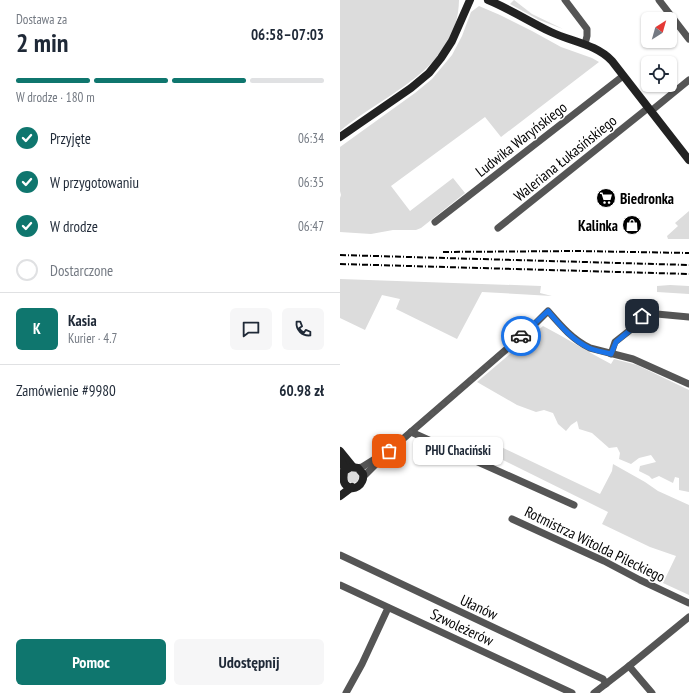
<!DOCTYPE html>
<html lang="pl">
<meta charset="utf-8">
<style>
body{margin:0;font-family:"PT Sans Narrow",sans-serif;background:#f6f6f7;color:#1f2937;height:100vh;display:flex;flex-direction:column;font-size:15px;white-space:nowrap}
*{box-sizing:border-box;margin:0}
p{font-size:13px;color:#747a83}
.icon{flex:none;width:22px;height:22px;fill:none;stroke:currentColor;stroke-width:2;stroke-linecap:round;stroke-linejoin:round}
.map{position:relative;flex:1;overflow:hidden}
.side{display:flex;flex-direction:column;background:#fff;width:340px}
.side>*{flex:none}
.needle{width:26px;rotate:37deg}
.controls{position:absolute;left:301px;top:12px;display:grid;gap:8px}
.controls a{display:grid;place-items:center;width:36px;height:36px;border-radius:6px;background:#fff;box-shadow:0 1px 3px #0004;font-size:20px}
.pin{position:absolute;display:grid;place-items:center;width:34px;height:34px;color:#fff;margin:-17px;border-radius:8px;box-shadow:0 2px 6px #0006}
.courier{position:absolute;display:grid;place-items:center;width:40px;height:40px;margin:-20px;border:3px solid #1a73e8;border-radius:50%;background:#fff;color:#222;box-shadow:0 1px 5px #0007}
.bubble{position:absolute;height:28px;border-radius:6px;background:#fff;box-shadow:0 1px 3px #0004;font-size:13px;font-weight:700;line-height:28px;text-align:center}
.head em{font-style:normal;font-weight:700}
.head div{display:flex;flex-direction:column-reverse}
.head{display:flex;align-items:center;justify-content:space-between;height:68px;padding:0 16px}
h1{font-size:26px;font-weight:700;line-height:30px}
.bar{display:grid;grid-template-columns:repeat(4,1fr);gap:6px 4px;align-content:center;height:48px;padding:0 16px}
.bar i{height:5px;border-radius:3px;background:#e0e1e3}
.bar .on{background:#0f766e}
.bar p{grid-column:span 4}
.line{display:flex;align-items:center;gap:10px;padding:0 16px;border-top:1px solid #e0e1e3}
.line div{flex:1}
.round{display:grid;place-items:center;flex:none;width:42px;height:42px;border-radius:6px;background:#f6f6f7}
ol{padding:0 16px;list-style:none}
li{display:flex;align-items:center;gap:12px;height:44px}
li p{margin-inline-start:auto}
li .icon{padding:4px;border-radius:50%;background:#0f766e;color:#fff;stroke-width:4}
li:last-child{color:#747a83}
li i{width:22px;height:22px;border:2px solid #e0e1e3;border-radius:50%}
.primary-button{display:flex;gap:8px;margin-top:auto;padding:8px 16px}
.primary-button a{flex:1;height:46px;border-radius:6px;background:#0f766e;color:#fff;font-size:16px;font-weight:700;line-height:46px;text-align:center}
.primary-button a+a{background:#f6f6f7;color:#1f2937}
main{display:flex;flex:1;min-height:0}
.map>svg:first-child{display:block}
.green{fill:#dcdcdc}
.lines{fill:none;stroke-linecap:round;stroke-linejoin:round}
.street{stroke:#555;stroke-width:7}
.secondary{stroke:#222;stroke-width:8}
.rail{stroke:#000;stroke-width:2;stroke-dasharray:6 2 1 2;stroke-linecap:butt}
.done{stroke:#595959;stroke-width:4;stroke-dasharray:0 7.2}
.route{stroke:#1a73e8;stroke-width:5}
.labels{text-anchor:middle;dominant-baseline:central;stroke-width:3;stroke-linejoin:round;paint-order:stroke}
.street-label{font-size:15px;fill:#000;stroke:#fff}
.poi-label{font-size:15px;font-weight:bold;fill:#000;stroke:#fff;text-anchor:start}
</style>
<main>
<section class="side">
<div class="head"><div><h1>2 min</h1><p>Dostawa za</p></div><em>06:58–07:03</em></div>
<div class="bar"><i class="on"></i><i class="on"></i><i class="on"></i><i></i><p>W drodze · 180 m</p></div>
<ol>
<li><svg class="icon" aria-label="check" viewBox="0 0 24 24"><path d="M5 12l5 5 9-10"/></svg>Przyjęte<p>06:34</p></li>
<li><svg class="icon" aria-label="check" viewBox="0 0 24 24"><path d="M5 12l5 5 9-10"/></svg>W przygotowaniu<p>06:35</p></li>
<li><svg class="icon" aria-label="check" viewBox="0 0 24 24"><path d="M5 12l5 5 9-10"/></svg>W drodze<p>06:47</p></li>
<li><i></i>Dostarczone</li>
</ol>
<div class="line" style="height:72px"><b class="round" style="background:#0f766e;color:#fff">K</b><div><b>Kasia</b><p>Kurier · 4.7</p></div><a class="round"><svg class="icon" aria-label="chat" viewBox="0 0 24 24"><path d="M4 5h16v11H9l-5 4z"/></svg></a><a class="round"><svg class="icon" aria-label="phone" viewBox="0 0 24 24"><path d="M5 4h4l2 5-3 2q2 4 5 5l2-3 5 2v4C11 20 4 13 5 4z"/></svg></a></div>
<div class="line" style="height:52px"><div>Zamówienie #9980</div><b>60.98 zł</b></div>
<div class="primary-button"><a>Pomoc</a><a>Udostępnij</a></div>
</section>
<div class="map">
<svg width="349" height="693" viewBox="0 0 349 693">
<rect width="100%" height="100%" fill="#fff"/>
<g class="green">
<path d="M0 0H119C118 69 45 93 0 131Z"/>
<polygon points="174,0 192,14 223,29 199,20 170,4"/>
<polygon points="139,6 160,15 192,31 221,47 252,58 259,62 161,137 145,117 51,186 70,211 113,178 125,193 81,228 76,230 53,230 31,234 0,232 0,198 1,195 0,191 0,147 75,93 92,79 112,55 122,36 131,12"/>
<polygon points="349,211 349,239 328,239 327,236 338,226 335,223"/>
<polygon points="0,279 201,286 200,293 212,296 142,292 117,339 56,309 60,299 42,295 25,330 0,318"/>
<polygon points="330,285 349,286 349,294 317,292 317,286"/>
<path d="M203 326C226 338 248 352 271 364L274 359 297 365 349 390V492L339 490V478L335 477 333 483 319 476 312 479 309 476 299 471 300 466 316 462 311 455 299 458 291 464 279 459 280 453 277 447 269 448 252 433 239 429 237 421 231 425 226 431 218 424 213 413 204 410 196 412 177 405 137 382Z"/>
<polygon points="155,444 260,494 272,471 273,464 305,482 318,491 349,505 349,595 323,583 336,556 310,547 262,524 268,512 149,453"/>
<circle cx="13" cy="477" r="6"/>
</g>
<g class="lines">
<g class="street">
<polyline points="225,0 247,29 247,36 245,44"/>
<polyline points="319,0 349,39"/>
<polyline points="311,111 349,80"/>
<polyline points="95,222 283,76"/>
<polyline points="158,228 308,108"/>
<polyline points="271,354 275,342 294,327 302,316 306,313 349,317"/>
<polyline points="71,432 234,505"/>
<polyline points="18,468 22,467 38,457"/>
<path d="M24 476 49 451 191 328 208 311C221 326 233 340 250 348L293 359 349 384"/>
<polyline points="172,519 264,561 300,580 349,603"/>
<polyline points="0,555 263,679 266,684"/>
<polyline points="0,585 232,693"/>
<polyline points="289,666 312,693"/>
<polyline points="6,693 22,664 48,608"/>
<polyline points="254,693 289,666 349,617"/>
</g>
<g class="secondary">
<path d="M148 0C170 9 190 22 211 32 232 42 256 44 272 61L349 160"/>
<polyline points="0,137 71,88 89,73 101,58 112,41 130,0"/>
<polyline points="0,451 13,467"/>
<path d="M0 459C2 462 5 467 4 471 4 476 2 479 5 484 13 494 25 484 23 474L18 468 11 467 4 471"/>
<polyline points="0,496 12,487"/>
</g>
<g class="rail">
<polyline points="103,252 237,251 349,253"/>
<polyline points="0,255 349,265"/>
<polyline points="0,264 349,274"/>
</g>
</g>
<g class="lines">
<polyline class="done" points="49,451 181,336"/>
<path class="route" d="M181 336 208 311C220 325 232 340 249 348 256 351 264 352 271 354L276 342 294 327 302 316"/>
</g>
<defs>
<symbol id="supermarket-disc" viewBox="-11 -11 22 22"><circle r="9.5" fill="#000" stroke="#fff"/><path d="M-6-5.5h2.5l.6 2H6L4.5 2H-2.5L-4.4-4H-6ZM-1.5 3.2a1.3 1.3 0 1 0 .1 0ZM3 3.2a1.3 1.3 0 1 0 .1 0Z" fill="#fff"/></symbol>
<symbol id="shop-disc" viewBox="-11 -11 22 22"><circle r="9.5" fill="#000" stroke="#fff"/><path d="M-5-2.5h2.3a2.7 3.5 0 0 1 5.4 0H5L5.5 6h-11ZM-1.5-2.5h3a1.5 2.3 0 0 0-3 0Z" fill="#fff"/></symbol>
</defs>
<g fill-rule="evenodd">
<use href="#supermarket-disc" x="255" y="187" width="22" height="22"/>
<use href="#shop-disc" x="281" y="214" width="22" height="22"/>
</g>
<g class="labels">
<g class="street-label">
<text transform="translate(181 139) rotate(-38)">Ludwika Waryńskiego</text>
<text transform="translate(225 158) rotate(-39)">Waleriana Łukasińskiego</text>
<text transform="translate(255 544) rotate(26)">Rotmistrza Witolda Pileckiego</text>
<text transform="translate(139 607) rotate(25)">Ułanów</text>
<text transform="translate(122 627) rotate(25)">Szwoleżerów</text>
</g>
<g class="poi-label">
<text x="280" y="198">Biedronka</text>
<text x="278" y="225" text-anchor="end">Kalinka</text>
</g>
</g>
</svg>
<div class="controls">
<a><svg class="needle" viewBox="-14 -14 28 28"><path d="M0-13l5 13h-10z" fill="#e53935"/><path d="M0 13l5-13h-10z" fill="#747a83"/></svg></a>
<a><svg class="icon" aria-label="locate" viewBox="0 0 24 24"><circle cx="12" cy="12" r="6"/><path d="M12 2v4M12 18v4M2 12h4M18 12h4"/></svg></a>
</div>
<div class="pin" style="left:49px;top:451px;background:#ea580c"><svg class="icon" aria-label="bag" viewBox="0 0 24 24"><path d="M5 8h14l-1 12H6zM9 8a3 3 0 0 1 6 0"/></svg></div>
<div class="pin" style="left:302px;top:316px;background:#1f2937"><svg class="icon" aria-label="home" viewBox="0 0 24 24"><path d="M3 11l9-7 9 7M6 9v11h12V9"/></svg></div>
<div class="courier" style="left:181px;top:336px"><svg class="icon" aria-label="car" viewBox="0 0 24 24"><path d="M5 17H2v-5l4-1 3-4h7l3 4 3 1v5h-3M9 17h6M6 11h13"/><circle cx="7" cy="17" r="2"/><circle cx="17" cy="17" r="2"/></svg></div>
<div class="bubble" style="left:73px;top:437px;width:90px">PHU Chaciński</div>
</div>
</main>
